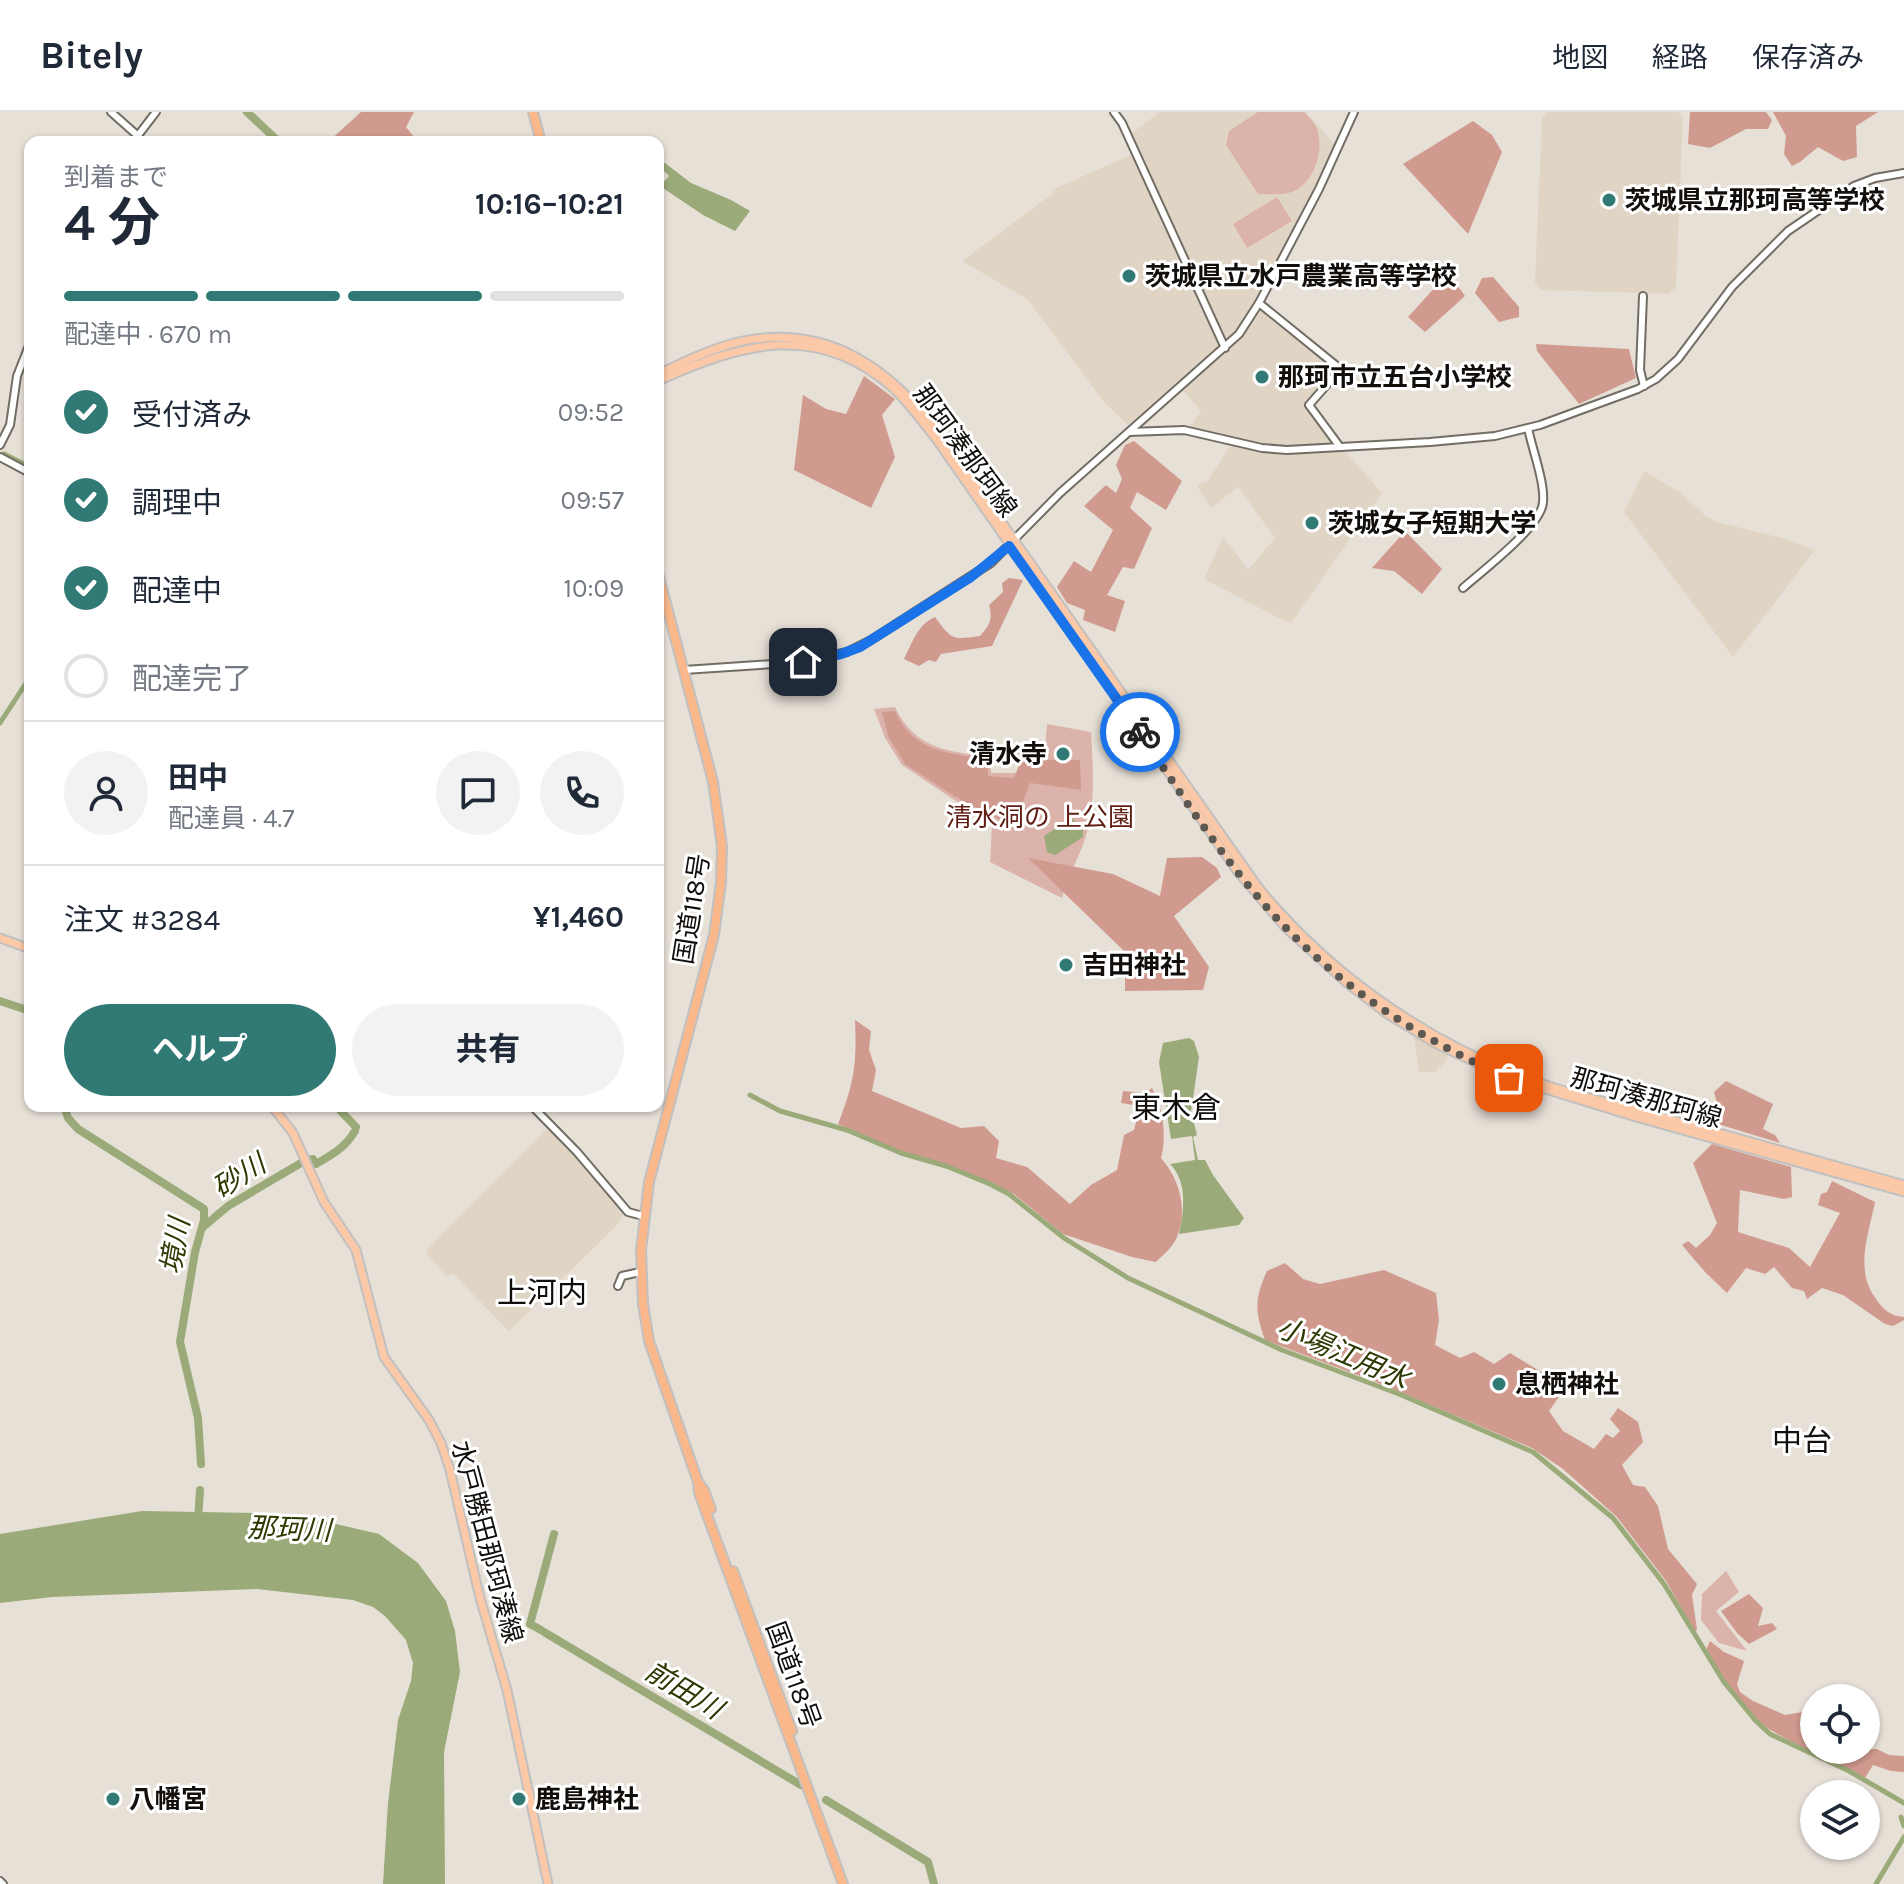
<!DOCTYPE html>
<html lang="ja">
<meta charset="utf-8">
<style>
body{margin:0;font-family:Karla,"Noto Sans JP",sans-serif;background:#f2f2f3;color:#1f2937;height:100vh;display:flex;flex-direction:column;font-size:30px;white-space:nowrap}
*{box-sizing:border-box;margin:0}
p{font-size:26px;color:#747a83}
.icon{flex:none;width:44px;height:44px;fill:none;stroke:currentColor;stroke-width:2;stroke-linecap:round;stroke-linejoin:round}
.map{position:relative;flex:1;overflow:hidden}
.sheet{position:absolute;left:24px;top:24px;width:640px;height:976px;display:flex;flex-direction:column;background:#fff;border-radius:16px;box-shadow:0 2px 6px #0004}
.sheet>*{flex:none}
.buttons{position:absolute;left:1800px;top:1572px;display:grid;gap:16px}
.buttons a{display:grid;place-items:center;width:80px;height:80px;border-radius:50%;background:#fff;box-shadow:0 2px 6px #0004;font-size:40px}
.pin{position:absolute;display:grid;place-items:center;width:68px;height:68px;color:#fff;margin:-34px;border-radius:16px;box-shadow:0 4px 12px #0006}
.courier{position:absolute;display:grid;place-items:center;width:80px;height:80px;margin:-40px;border:6px solid #1a73e8;border-radius:50%;background:#fff;color:#222;box-shadow:0 2px 10px #0007}
.head em{font-style:normal;font-weight:700}
.head div{display:flex;flex-direction:column-reverse}
.head{display:flex;align-items:center;justify-content:space-between;height:136px;padding:0 40px}
h1{font-size:52px;font-weight:700;line-height:60px}
.bar{display:grid;grid-template-columns:repeat(4,1fr);gap:12px 8px;align-content:center;height:96px;padding:0 40px}
.bar i{height:10px;border-radius:6px;background:#e0e1e3}
.bar .selected{background:#307974}
.bar p{grid-column:span 4}
.line{display:flex;align-items:center;gap:20px;padding:0 40px;border-top:2px solid #e0e1e3}
.line div{flex:1}
.round{display:grid;place-items:center;flex:none;width:84px;height:84px;border-radius:42px;background:#f2f2f3}
ol{padding:0 40px;list-style:none}
li{display:flex;align-items:center;gap:24px;height:88px}
li p{margin-inline-start:auto}
li .icon{padding:8px;border-radius:50%;background:#307974;color:#fff;stroke-width:4}
li:last-child{color:#747a83}
li i{width:44px;height:44px;border:4px solid #e0e1e3;border-radius:50%}
.primary-button{display:flex;gap:16px;margin-top:auto;padding:16px 40px}
.primary-button a{flex:1;height:92px;border-radius:48px;background:#307974;color:#fff;font-size:32px;font-weight:700;line-height:92px;text-align:center}
.primary-button a+a{background:#f2f2f3;color:#1f2937}
header{display:flex;align-items:center;gap:48px;box-sizing:border-box;height:112px;padding:0 40px;background:#fff;border-bottom:2px solid #e0e1e3}
header strong{font-size:38px}
nav{display:flex;gap:44px;margin-inline-start:auto;font-size:28px}
.map>svg:first-child{display:block}
.built{fill:#e0d5c5}
.green{fill:#dcb3ab}
.forest{fill:#d19a8f}
.water{fill:#9baa79}
.lines{fill:none;stroke-linecap:round;stroke-linejoin:round}
.canal{stroke:#9baa79;stroke-width:5}
.river{stroke:#9baa79;stroke-width:8}
.tertiary-casing{stroke:#726d64;stroke-width:10}
.primary-casing{stroke:#c1c0c0;stroke-width:11}
.trunk-casing{stroke:#c1c0c0;stroke-width:12}
.tertiary{stroke:#fff;stroke-width:6}
.primary{stroke:#fbc9a7;stroke-width:7}
.trunk{stroke:#fab78a;stroke-width:8}
.done{stroke:#5c5852;stroke-width:8;stroke-dasharray:0 14.4}
.route{stroke:#1a73e8;stroke-width:10}
.poi-dot{fill:#307974;stroke:#fff;stroke-width:3}
.labels{text-anchor:middle;dominant-baseline:central;stroke-width:6;stroke-linejoin:round;paint-order:stroke}
.poi-label{font-size:26px;font-weight:bold;fill:#110e0b;stroke:#fff;text-anchor:start}
.street-label{font-size:26px;fill:#110e0b;stroke:#fff}
.park-label{font-size:26px;fill:#5f1d13;stroke:#fff}
.water-label{font-size:28px;font-style:italic;fill:#2d3900;stroke:#fff}
.quarter-label{font-size:30px;fill:#110e0b;stroke:#fff}
</style>
<header>
<strong>Bitely</strong>
<nav><a>地図</a><a>経路</a><a>保存済み</a></nav>
</header>
<div class="map">
<svg width="1904" height="1772" viewBox="0 0 1904 1772">
<rect width="100%" height="100%" fill="#e7e0d7"/>
<g class="built">
<polygon points="1160,0 1306,0 1337,35 1243,212 1128,313 1103,289 1027,187 962,149 1053,81 1052,78 1137,40 1132,21"/>
<polygon points="1547,0 1678,0 1683,5 1676,175 1668,182 1542,178 1535,171 1542,5"/>
<polygon points="1265,199 1332,254 1332,260 1305,289 1304,294 1330,327 1328,332 1281,335 1190,315 1201,299 1183,278 1239,229 1260,200"/>
<polygon points="1231,333 1272,341 1345,339 1382,381 1292,510 1288,511 1204,467 1223,425 1248,458 1275,426 1238,375 1211,396 1197,374 1204,369 1207,370"/>
<polygon points="1644,359 1681,381 1706,404 1717,410 1786,427 1815,438 1733,545 1624,400"/>
<polygon points="1414,924 1448,941 1448,947 1435,960 1419,960"/>
<polygon points="547,1016 603,1074 624,1102 616,1114 509,1219 453,1162 446,1164 427,1142 427,1138"/>
</g>
<g class="green">
<path d="M1258 0H1304C1308 4 1314 10 1316 15 1325 35 1316 67 1296 78 1285 84 1270 82 1258 82L1226 33 1229 19Z"/>
<polygon points="1277,85 1292,109 1247,136 1233,112"/>
<path d="M895 595C914 636 949 641 990 644L991 661H1019L1016 640 1045 638 1047 612 1091 620C1093 656 1096 692 1085 727 1078 747 1068 765 1062 786L990 750 992 713 902 653 885 626 874 597Z"/>
<polygon points="1726,1459 1739,1480 1716,1499 1747,1539 1719,1531 1701,1508 1702,1482"/>
</g>
<g class="forest">
<polygon points="361,0 414,0 406,15 418,30 328,30"/>
<polygon points="1690,0 1766,0 1772,8 1768,17 1746,17 1710,36 1688,32"/>
<polygon points="1773,0 1878,0 1856,14 1857,45 1843,49 1818,35 1800,50 1792,54 1784,42 1786,24"/>
<polygon points="1473,9 1492,23 1502,40 1468,122 1403,52"/>
<polygon points="1448,161 1465,184 1425,220 1408,205"/>
<polygon points="1493,165 1519,195 1519,205 1499,210 1475,181 1482,166"/>
<polygon points="1536,232 1629,237 1636,266 1579,292 1537,239"/>
<polygon points="864,264 895,287 882,303 895,345 871,396 794,358 803,283 826,297 846,302"/>
<polygon points="1134,329 1182,369 1166,398 1137,380 1130,396 1152,416 1134,457 1123,455 1107,483 1125,489 1115,520 1083,508 1085,498 1067,491 1057,475 1074,449 1091,460 1113,418 1084,394 1106,373 1116,381 1122,367 1116,353 1125,333"/>
<polygon points="1405,419 1442,457 1422,482 1394,459 1372,456"/>
<path d="M1009 466 1023 468 992 534 941 542 936 550 929 548 919 554 904 547C912 531 918 512 935 505 952 528 952 528 980 524 990 513 993 507 989 493L1003 480 1002 471Z"/>
<path d="M895 599C912 639 950 643 988 646V664L1014 666 1021 648H1080L1081 678 1030 671 1014 715 954 684 905 652 888 624 882 600Z"/>
<polygon points="1202,745 1217,756 1221,765 1174,804 1209,855 1203,878 1125,879 1125,840 1028,746 1113,762 1160,784 1167,746"/>
<path d="M855 908 871 919 869 938 876 958 872 979 961 1016 984 1014 999 1029 996 1046 1027 1055 1070 1092 1091 1073 1117 1058 1124 1023 1134 1018 1140 994 1121 991 1123 979 1144 981 1152 976C1163 994 1167 1026 1161 1046 1180 1068 1188 1097 1177 1125 1173 1135 1163 1143 1156 1150L1132 1145 1063 1122 1014 1082 949 1054 900 1039 838 1012C854 972 857 951 855 908Z"/>
<polygon points="1726,969 1773,992 1763,1017 1775,1023 1780,1031 1708,1009 1709,1001 1717,991 1714,980"/>
<path d="M1712 1032 1791 1055 1792 1085 1784 1087 1740 1078 1738 1120 1789 1136 1810 1155 1840 1101 1818 1093 1821 1082 1827 1080 1832 1069 1875 1090C1869 1121 1855 1156 1874 1184 1882 1197 1890 1204 1904 1205V1208L1893 1214 1885 1212 1843 1183 1822 1176 1807 1187 1804 1179 1792 1176 1774 1155 1765 1162 1746 1156 1727 1181 1705 1160 1682 1133 1688 1129 1696 1136 1710 1123 1717 1111 1693 1051Z"/>
<path d="M1285 1151 1303 1167 1320 1172 1384 1158 1436 1181 1439 1208 1435 1233 1460 1246 1474 1240 1494 1252 1510 1241 1566 1275 1549 1299 1563 1319 1594 1337 1606 1322 1613 1326 1620 1319 1610 1307 1618 1296 1638 1310 1643 1330 1622 1353 1633 1373 1645 1375 1658 1394 1668 1437 1697 1472 1692 1483 1697 1518 1695 1520 1666 1469 1617 1405 1563 1357 1532 1336 1376 1270 1265 1228C1255 1199 1254 1188 1267 1159Z"/>
<polygon points="1749,1482 1763,1496 1758,1514 1772,1511 1777,1517 1749,1532 1737,1521 1721,1499"/>
<path d="M1710 1529 1724 1540 1744 1549 1737 1572 1740 1580 1753 1589 1785 1603 1814 1598V1638L1877 1637 1889 1643 1904 1644V1660L1891 1659 1873 1653 1865 1666C1835 1650 1803 1637 1774 1620 1747 1605 1723 1564 1706 1538Z"/>
</g>
<g class="water">
<polygon points="665,51 691,71 731,88 750,99 735,119 703,103 660,74 669,64 659,54"/>
<polygon points="1072,706 1083,718 1083,725 1055,743 1047,740 1044,724"/>
<path d="M1189 926 1194 929 1199 945 1191 1000 1197 1023 1193 1025 1198 1048H1205L1213 1063 1244 1106 1239 1113 1179 1122C1184 1099 1188 1070 1170 1052L1195 1048 1192 1024 1171 1027 1159 950 1163 931Z"/>
<polygon points="142,1399 258,1401 310,1406 379,1422 418,1451 446,1489 455,1519 460,1560 444,1640 445,1772 383,1772 388,1691 398,1608 411,1569 413,1551 406,1528 385,1504 373,1495 353,1488 257,1477 52,1485 0,1491 0,1422"/>
</g>
<g class="lines">
<g class="canal">
<polyline points="4,342 30,355"/>
<polyline points="0,611 30,565"/>
<polyline points="750,983 780,999 847,1018 901,1041 946,1054 990,1072 1009,1082 1064,1126 1128,1166 1282,1238 1399,1282 1533,1340 1613,1406 1664,1472 1724,1570 1755,1608 1770,1622 1849,1659 1904,1691"/>
<polyline points="1901,1705 1904,1714"/>
<polyline points="1876,1772 1904,1725"/>
</g>
<g class="river">
<polyline points="247,0 279,30"/>
<polyline points="0,889 30,899"/>
<polyline points="64,994 68,1006 78,1017 204,1097 204,1108 195,1140 180,1230 198,1306 201,1352"/>
<polyline points="336,994 356,1015"/>
<path d="M309 1048 313 1047 316 1052C333 1042 345 1036 355 1019"/>
<polyline points="202,1116 228,1094 301,1051"/>
<polyline points="198,1409 200,1378"/>
<polyline points="541,1518 530,1512 554,1422"/>
<polyline points="544,1520 801,1673"/>
<polyline points="826,1688 928,1750 934,1772"/>
</g>
<defs>
<g id="tertiary">
<polyline points="111,0 138,24"/>
<polyline points="1114,0 1122,11 1225,236"/>
<polyline points="133,30 156,0"/>
<polyline points="1643,184 1640,258 1644,274"/>
<polyline points="1259,191 1338,255 1338,260 1309,293 1340,335"/>
<polyline points="1129,320 1184,318 1262,336 1287,338 1430,330 1495,324 1540,313 1638,277 1656,267 1678,247 1732,175 1788,119 1854,74 1875,66 1904,61"/>
<polyline points="0,333 10,313 17,264 30,231"/>
<polyline points="0,345 30,361"/>
<path d="M1463 476C1482 459 1542 414 1543 390 1545 370 1532 337 1528 316"/>
<polyline points="684,558 803,550 847,540 871,528 991,451 1060,381 1239,222 1259,191 1319,77 1354,0"/>
<polyline points="532,994 577,1040 628,1100 643,1104"/>
<polyline points="618,1174 622,1164 640,1160"/>
<polyline points="0,1769 3,1772"/>
</g>
<g id="primary">
<path d="M658 262C684 250 710 237 738 230 827 210 891 256 941 324L1258 775C1325 857 1414 921 1512 961 1568 983 1629 995 1687 1012 1759 1032 1832 1053 1904 1073"/>
<path d="M658 269C740 232 817 208 893 276 910 292 923 311 937 328L1238 760 1286 816 1347 871 1386 901 1435 931 1509 966 1636 1005 1904 1080"/>
<polyline points="0,826 30,837"/>
<polyline points="272,994 293,1021 324,1090 356,1138 384,1245 429,1308 441,1331 450,1358 480,1486 507,1578 548,1772"/>
</g>
<g id="trunk">
<polyline points="533,0 541,30"/>
<polyline points="658,461 713,670 722,734 721,770 714,823 649,1070 641,1138 643,1192 649,1229 698,1370 699,1381 843,1772"/>
<polyline points="698,1370 704,1378 711,1397"/>
<polyline points="733,1459 792,1619"/>
</g>
</defs>
<use href="#tertiary" class="tertiary-casing"/>
<use href="#primary" class="primary-casing"/>
<use href="#trunk" class="trunk-casing"/>
<use href="#tertiary" class="tertiary"/>
<use href="#primary" class="primary"/>
<use href="#trunk" class="trunk"/>
</g>
<g class="lines">
<path class="done" d="M1140 620C1183 686 1232 761 1287 817 1350 882 1426 930 1509 966"/>
<polyline class="route" points="803,550 841,542 860,535 971,465 1009,434 1140,620"/>
</g>
<g class="poi-dot">
<circle cx="1609" cy="88" r="8"/>
<circle cx="1129" cy="164" r="8"/>
<circle cx="1262" cy="265" r="8"/>
<circle cx="1312" cy="411" r="8"/>
<circle cx="1063" cy="642" r="8"/>
<circle cx="1066" cy="853" r="8"/>
<circle cx="1499" cy="1272" r="8"/>
<circle cx="113" cy="1687" r="8"/>
<circle cx="519" cy="1687" r="8"/>
</g>
<g class="labels">
<g class="poi-label">
<text x="1625" y="88">茨城県立那珂高等学校</text>
<text x="1145" y="164">茨城県立水戸農業高等学校</text>
<text x="1278" y="265">那珂市立五台小学校</text>
<text x="1328" y="411">茨城女子短期大学</text>
<text x="1047" y="642" text-anchor="end">清水寺</text>
<text x="1082" y="853">吉田神社</text>
<text x="1515" y="1272">息栖神社</text>
<text x="129" y="1687">八幡宮</text>
<text x="535" y="1687">鹿島神社</text>
</g>
<g class="street-label">
<text transform="translate(965 339) rotate(54)">那珂湊那珂線</text>
<text transform="translate(692 797) rotate(-81)">国道118号</text>
<text transform="translate(1646 986) rotate(16)">那珂湊那珂線</text>
<text transform="translate(487 1430) rotate(75)">水戸勝田那珂湊線</text>
<text transform="translate(793 1563) rotate(70)">国道118号</text>
</g>
<g class="park-label">
<text x="1040" y="705">清水洞の 上公園</text>
</g>
<g class="water-label">
<text transform="translate(239 1064) rotate(-32)">砂川</text>
<text transform="translate(175 1134) rotate(-80)">境川</text>
<text transform="translate(1343 1241) rotate(23)">小場江用水</text>
<text transform="translate(289 1417) rotate(2)">那珂川</text>
<text transform="translate(684 1578) rotate(31)">前田川</text>
</g>
<g class="quarter-label">
<text x="1176" y="996">東木倉</text>
<text x="542" y="1181">上河内</text>
<text x="1802" y="1329">中台</text>
</g>
</g>
</svg>
<div class="buttons">
<a><svg class="icon" aria-label="locate" viewBox="0 0 24 24"><circle cx="12" cy="12" r="6"/><path d="M12 2v4M12 18v4M2 12h4M18 12h4"/></svg></a>
<a><svg class="icon" aria-label="layers" viewBox="0 0 24 24"><path d="M12 4l9 5-9 5-9-5zM3 14l9 5 9-5"/></svg></a>
</div>
<div class="pin" style="left:1509px;top:966px;background:#ea580c"><svg class="icon" aria-label="bag" viewBox="0 0 24 24"><path d="M5 8h14l-1 12H6zM9 8a3 3 0 0 1 6 0"/></svg></div>
<div class="pin" style="left:803px;top:550px;background:#1f2937"><svg class="icon" aria-label="home" viewBox="0 0 24 24"><path d="M3 11l9-7 9 7M6 9v11h12V9"/></svg></div>
<div class="courier" style="left:1140px;top:620px"><svg class="icon" aria-label="bike" viewBox="0 0 24 24"><circle cx="6" cy="16" r="4"/><circle cx="18" cy="16" r="4"/><path d="M6 16l4-8h5l3 8M10 8l3 8H6M13 5h3"/></svg></div>
<section class="sheet">
<div class="head"><div><h1>4 分</h1><p>到着まで</p></div><em>10:16–10:21</em></div>
<div class="bar"><i class="selected"></i><i class="selected"></i><i class="selected"></i><i></i><p>配達中 · 670 m</p></div>
<ol>
<li><svg class="icon" aria-label="check" viewBox="0 0 24 24"><path d="M5 12l5 5 9-10"/></svg>受付済み<p>09:52</p></li>
<li><svg class="icon" aria-label="check" viewBox="0 0 24 24"><path d="M5 12l5 5 9-10"/></svg>調理中<p>09:57</p></li>
<li><svg class="icon" aria-label="check" viewBox="0 0 24 24"><path d="M5 12l5 5 9-10"/></svg>配達中<p>10:09</p></li>
<li><i></i>配達完了</li>
</ol>
<div class="line" style="height:144px"><a class="round"><svg class="icon" aria-label="person" viewBox="0 0 24 24"><circle cx="12" cy="8" r="4"/><path d="M4 21q1-7 8-7t8 7"/></svg></a><div><b>田中</b><p>配達員 · 4.7</p></div><a class="round"><svg class="icon" aria-label="chat" viewBox="0 0 24 24"><path d="M4 5h16v11H9l-5 4z"/></svg></a><a class="round"><svg class="icon" aria-label="phone" viewBox="0 0 24 24"><path d="M5 4h4l2 5-3 2q2 4 5 5l2-3 5 2v4C11 20 4 13 5 4z"/></svg></a></div>
<div class="line" style="height:104px"><div>注文 #3284</div><b>¥1,460</b></div>
<div class="primary-button"><a>ヘルプ</a><a>共有</a></div>
</section>
</div>
